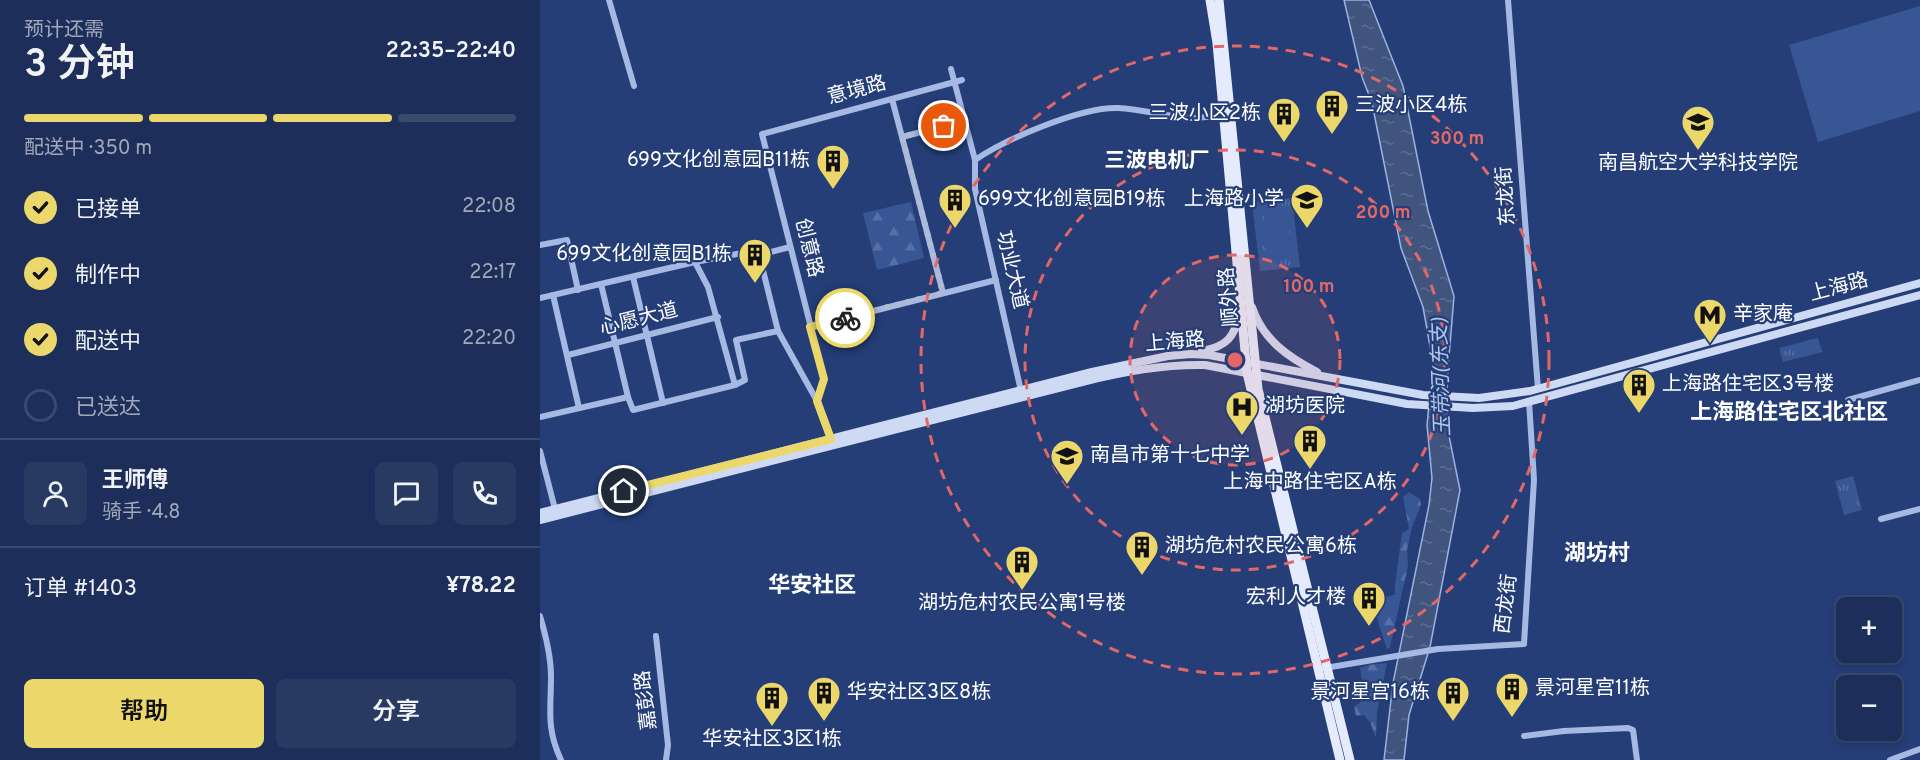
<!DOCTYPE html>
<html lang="zh">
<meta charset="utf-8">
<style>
body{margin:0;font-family:Overpass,"Noto Sans SC",sans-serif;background:#293a62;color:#f1f3f6;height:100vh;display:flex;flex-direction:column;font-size:22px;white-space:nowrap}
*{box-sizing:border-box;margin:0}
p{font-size:20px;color:#a0a8ba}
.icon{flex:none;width:33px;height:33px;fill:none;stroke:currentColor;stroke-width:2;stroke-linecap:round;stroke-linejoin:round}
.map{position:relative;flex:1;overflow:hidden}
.panel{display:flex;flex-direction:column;background:#1c2e59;width:540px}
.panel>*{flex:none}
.tools{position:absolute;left:1296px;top:597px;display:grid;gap:12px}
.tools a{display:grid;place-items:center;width:66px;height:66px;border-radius:9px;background:#1c2e59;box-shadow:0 3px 9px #0003,0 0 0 2px #3a4a6f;font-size:30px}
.pin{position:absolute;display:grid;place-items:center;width:51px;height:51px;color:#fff;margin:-26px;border:3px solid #fff;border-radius:50%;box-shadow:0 2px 6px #0007}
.courier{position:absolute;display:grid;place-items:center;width:60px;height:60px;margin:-30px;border:4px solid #ecd86a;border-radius:50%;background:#fff;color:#222;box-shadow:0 2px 8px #0007}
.head em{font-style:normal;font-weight:600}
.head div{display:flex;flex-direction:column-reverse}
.head{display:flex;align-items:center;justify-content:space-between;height:102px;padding:0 24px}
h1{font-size:39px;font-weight:600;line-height:45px}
.bar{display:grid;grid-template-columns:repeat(4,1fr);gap:9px 6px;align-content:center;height:72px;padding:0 24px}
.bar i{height:8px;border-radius:4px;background:#3a4a6f}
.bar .selected{background:#ecd86a}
.bar p{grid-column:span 4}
.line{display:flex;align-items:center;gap:15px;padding:0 24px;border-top:2px solid #3a4a6f}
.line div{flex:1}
.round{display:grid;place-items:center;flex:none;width:63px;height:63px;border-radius:9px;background:#293a62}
ol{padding:0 24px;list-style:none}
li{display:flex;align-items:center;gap:18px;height:66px}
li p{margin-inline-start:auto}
li .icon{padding:6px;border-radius:50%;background:#ecd86a;color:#111;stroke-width:4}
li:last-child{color:#a0a8ba}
li i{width:33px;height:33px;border:3px solid #3a4a6f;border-radius:50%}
.primary-button{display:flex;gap:12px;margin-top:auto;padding:12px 24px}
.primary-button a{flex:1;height:69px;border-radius:9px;background:#ecd86a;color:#111;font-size:24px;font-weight:600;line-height:69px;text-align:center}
.primary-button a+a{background:#293a62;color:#f1f3f6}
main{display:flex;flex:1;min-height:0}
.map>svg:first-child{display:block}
.grass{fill:url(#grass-tufts)}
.forest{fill:url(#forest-firs)}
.pitch{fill:#385694}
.water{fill:url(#water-ripples);stroke:#9ab3e3;stroke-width:1.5}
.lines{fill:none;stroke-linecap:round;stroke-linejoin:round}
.minor{stroke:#a6b9e3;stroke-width:6}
.secondary{stroke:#cedaf3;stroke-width:8}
.primary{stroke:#e5ebfc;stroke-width:9}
.done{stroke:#b3bbcf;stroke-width:6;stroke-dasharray:0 10.8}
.route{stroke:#ecd86a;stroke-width:8}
.ring{fill:none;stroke:#e26868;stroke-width:3;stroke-dasharray:10 8}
.labels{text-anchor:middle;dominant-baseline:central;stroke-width:4.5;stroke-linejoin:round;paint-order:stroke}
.street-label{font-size:20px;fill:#fff;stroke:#253e77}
.poi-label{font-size:20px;fill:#fff;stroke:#253e77;text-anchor:start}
.neighbourhood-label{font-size:21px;font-weight:bold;fill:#fff;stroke:#253e77}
.water-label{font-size:21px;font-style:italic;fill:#b1c4eb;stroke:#253e77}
.quarter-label{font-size:22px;font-weight:bold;fill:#fff;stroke:#253e77}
.centre{fill:#e26868;stroke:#253e77;stroke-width:3}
.ring-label{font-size:18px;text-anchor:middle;font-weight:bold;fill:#e26868;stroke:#253e77;stroke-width:4.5;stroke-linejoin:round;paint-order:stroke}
</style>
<main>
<section class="panel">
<div class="head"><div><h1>3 分钟</h1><p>预计还需</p></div><em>22:35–22:40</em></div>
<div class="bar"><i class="selected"></i><i class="selected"></i><i class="selected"></i><i></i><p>配送中 · 350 m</p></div>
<ol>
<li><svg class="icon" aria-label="check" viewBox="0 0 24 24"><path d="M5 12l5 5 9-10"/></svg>已接单<p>22:08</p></li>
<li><svg class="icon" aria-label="check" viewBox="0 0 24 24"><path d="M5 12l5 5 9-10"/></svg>制作中<p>22:17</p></li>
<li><svg class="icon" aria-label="check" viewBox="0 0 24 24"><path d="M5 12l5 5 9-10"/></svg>配送中<p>22:20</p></li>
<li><i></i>已送达</li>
</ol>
<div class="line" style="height:108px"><a class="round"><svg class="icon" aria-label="person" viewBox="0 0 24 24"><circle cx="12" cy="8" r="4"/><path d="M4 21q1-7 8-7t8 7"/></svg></a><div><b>王师傅</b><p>骑手 · 4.8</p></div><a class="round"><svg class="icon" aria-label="chat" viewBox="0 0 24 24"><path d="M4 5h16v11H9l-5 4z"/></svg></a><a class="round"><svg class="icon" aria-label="phone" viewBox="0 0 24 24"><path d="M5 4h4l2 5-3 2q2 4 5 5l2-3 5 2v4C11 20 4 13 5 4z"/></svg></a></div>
<div class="line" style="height:78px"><div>订单 #1403</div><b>¥78.22</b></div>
<div class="primary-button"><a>帮助</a><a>分享</a></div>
</section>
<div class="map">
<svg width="1380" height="760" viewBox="0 0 1380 760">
<defs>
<pattern id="grass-tufts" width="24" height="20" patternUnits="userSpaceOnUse" patternTransform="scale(1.5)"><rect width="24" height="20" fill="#385694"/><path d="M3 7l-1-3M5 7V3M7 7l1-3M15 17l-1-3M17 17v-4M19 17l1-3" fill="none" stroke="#566fa4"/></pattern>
<pattern id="forest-firs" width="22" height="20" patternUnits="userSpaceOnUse" patternTransform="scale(1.5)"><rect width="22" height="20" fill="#385694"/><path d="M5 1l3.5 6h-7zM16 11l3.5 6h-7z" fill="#566fa4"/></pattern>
<pattern id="water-ripples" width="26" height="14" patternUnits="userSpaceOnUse" patternTransform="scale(1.5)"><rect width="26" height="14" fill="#41547e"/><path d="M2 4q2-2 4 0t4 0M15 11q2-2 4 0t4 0" fill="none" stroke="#5e6e91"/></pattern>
</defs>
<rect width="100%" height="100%" fill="#253e77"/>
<g class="grass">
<polygon points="752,198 760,267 720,271 712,202"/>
<polygon points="1278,338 1282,352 1243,362 1239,348"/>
<polygon points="1313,476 1322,510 1304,515 1295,481"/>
</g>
<g class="forest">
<polygon points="371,202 384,258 337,270 323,213"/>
<polygon points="869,492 880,499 881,505 872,527 867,550 868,566 850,647 847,649 831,600 855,595 855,585 862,533 869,529 863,497"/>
<polygon points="847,663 837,712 836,738 830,722 824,715 816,716 814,707 825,698 820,668 828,665"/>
</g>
<g class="pitch">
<polygon points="1380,6 1380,111 1278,142 1249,45"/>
<polygon points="736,204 744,207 747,212 752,253 743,260 734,260 727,252 724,216 728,208"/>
</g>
<polygon class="water" points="804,0 829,0 863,86 888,211 914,296 907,381 908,431 920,490 890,647 869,715 864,760 844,760 853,683 889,505 892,478 887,425 893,363 883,307 861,248 832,103 822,77"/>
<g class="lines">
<g class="minor">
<polyline points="69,0 94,86"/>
<polyline points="968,0 998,389"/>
<polyline points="411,69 435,160 435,189 481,391"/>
<polyline points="352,99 403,293"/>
<polyline points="362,137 424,121"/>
<path d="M435 160C466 139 540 107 578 108 602 109 627 117 651 118 662 118 673 116 684 115"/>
<polyline points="0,245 27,240 38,290"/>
<polyline points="219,255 250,247"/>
<polyline points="155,262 168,287 195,385"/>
<polyline points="93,277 123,403"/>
<polyline points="61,284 88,397"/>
<polyline points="13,295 39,408"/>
<polyline points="0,298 155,262 218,250 238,331 277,401"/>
<polyline points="270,327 456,280"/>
<polyline points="28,355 178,317"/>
<polyline points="1308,400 1380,380"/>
<polyline points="0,417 88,397 93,410 195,385 205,380 196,340 238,331"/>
<polyline points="291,439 277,401 284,379 222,134 422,80"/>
<polyline points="0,451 15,509"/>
<polyline points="1341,519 1380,509"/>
<path d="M0 616C6 636 11 655 11 676 11 710 6 728 21 760"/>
<polyline points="116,636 128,745 126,760"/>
<polyline points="785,668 898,649 984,644 994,480 989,401"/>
<polyline points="984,736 1024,731 1088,728 1093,730 1097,760"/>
<polyline points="1350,760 1380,749"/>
</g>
<g class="secondary">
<path d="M712 307C723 340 748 357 777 372"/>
<path d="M662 351C688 346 694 337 700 313"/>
<polyline points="0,513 552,372 628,356 651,354 669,355 883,395 939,398 990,391 1380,283"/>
<path d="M0 520 542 382C583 372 623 364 665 365L867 404 933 408 973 406 1380 295"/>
</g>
<g class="primary">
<polyline points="670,0 677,43 707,373 800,760"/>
<polyline points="679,0 718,389 810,760"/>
</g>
</g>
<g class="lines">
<polyline class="done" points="305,318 403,293 362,137 404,126"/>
<polyline class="route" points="84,491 291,439 277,401 284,379 270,327 305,318"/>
</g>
<circle cx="695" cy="360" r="105" fill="#e26868" fill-opacity=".12"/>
<g class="ring">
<circle cx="695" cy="360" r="105"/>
<circle cx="695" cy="360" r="210"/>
<circle cx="695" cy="360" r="314"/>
</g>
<defs>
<symbol id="building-pin" viewBox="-11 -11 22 30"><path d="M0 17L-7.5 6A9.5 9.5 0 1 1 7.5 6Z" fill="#ecd86a" stroke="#253e77"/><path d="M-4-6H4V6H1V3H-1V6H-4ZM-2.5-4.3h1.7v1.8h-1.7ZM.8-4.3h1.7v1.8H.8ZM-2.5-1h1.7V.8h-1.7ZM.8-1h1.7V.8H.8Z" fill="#111"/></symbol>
<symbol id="school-pin" viewBox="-11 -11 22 30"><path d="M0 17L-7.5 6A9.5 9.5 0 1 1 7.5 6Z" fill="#ecd86a" stroke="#253e77"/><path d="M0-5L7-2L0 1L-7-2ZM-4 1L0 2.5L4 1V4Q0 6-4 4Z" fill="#111"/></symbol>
<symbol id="metro-pin" viewBox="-11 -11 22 30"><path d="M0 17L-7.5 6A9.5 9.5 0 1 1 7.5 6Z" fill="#ecd86a" stroke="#253e77"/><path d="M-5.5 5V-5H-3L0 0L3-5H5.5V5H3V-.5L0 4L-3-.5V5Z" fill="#111"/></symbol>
<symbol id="hospital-pin" viewBox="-11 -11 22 30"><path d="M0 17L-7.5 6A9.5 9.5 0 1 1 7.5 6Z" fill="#ecd86a" stroke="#253e77"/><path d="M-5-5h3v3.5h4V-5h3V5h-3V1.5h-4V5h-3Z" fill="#111"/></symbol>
</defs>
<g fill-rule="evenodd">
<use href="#building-pin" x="773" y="87" width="38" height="52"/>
<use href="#building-pin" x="725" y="95" width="38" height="52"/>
<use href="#school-pin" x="1139" y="103" width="38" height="52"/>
<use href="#building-pin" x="274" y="142" width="38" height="52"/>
<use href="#building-pin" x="396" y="181" width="38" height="52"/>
<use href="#school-pin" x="748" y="181" width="38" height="52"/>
<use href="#building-pin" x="196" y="236" width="38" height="52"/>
<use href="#metro-pin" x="1151" y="296" width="38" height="52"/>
<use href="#building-pin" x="1080" y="366" width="38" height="52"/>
<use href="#hospital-pin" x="683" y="388" width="38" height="52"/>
<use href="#building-pin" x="751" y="422" width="38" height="52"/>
<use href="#school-pin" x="508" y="437" width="38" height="52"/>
<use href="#building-pin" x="583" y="528" width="38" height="52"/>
<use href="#building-pin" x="463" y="543" width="38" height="52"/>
<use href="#building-pin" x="810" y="579" width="38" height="52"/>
<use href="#building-pin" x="953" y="670" width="38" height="52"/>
<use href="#building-pin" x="265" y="674" width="38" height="52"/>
<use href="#building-pin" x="894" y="674" width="38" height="52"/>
<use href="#building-pin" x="213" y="679" width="38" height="52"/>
</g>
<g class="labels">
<g class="street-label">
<text transform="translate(317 91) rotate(-15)">意境路</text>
<text transform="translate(967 196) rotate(-94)">东龙街</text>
<text transform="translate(268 248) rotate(76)">创意路</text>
<text transform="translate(471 270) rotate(77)">功业大道</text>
<text transform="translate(1299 288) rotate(-15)">上海路</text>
<text transform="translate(690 297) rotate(-95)">顺外路</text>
<text transform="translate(99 320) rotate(-14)">心愿大道</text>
<text transform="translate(635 343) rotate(-5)">上海路</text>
<text transform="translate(967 604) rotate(-83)">西龙街</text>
<text transform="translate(107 700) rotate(-97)">嘉彭路</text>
</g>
<g class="poi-label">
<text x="815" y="106">三波小区4栋</text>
<text x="721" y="114" text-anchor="end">三波小区2栋</text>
<text x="270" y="161" text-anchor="end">699文化创意园B11栋</text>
<text x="1158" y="164" text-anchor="middle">南昌航空大学科技学院</text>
<text x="438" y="200">699文化创意园B19栋</text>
<text x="744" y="200" text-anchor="end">上海路小学</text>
<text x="192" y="255" text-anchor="end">699文化创意园B1栋</text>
<text x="1193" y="315">辛家庵</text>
<text x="1122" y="385">上海路住宅区3号楼</text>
<text x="725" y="407">湖坊医院</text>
<text x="550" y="456">南昌市第十七中学</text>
<text x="770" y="483" text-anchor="middle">上海中路住宅区A栋</text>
<text x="625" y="547">湖坊危村农民公寓6栋</text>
<text x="806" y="598" text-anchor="end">宏利人才楼</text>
<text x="482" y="604" text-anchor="middle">湖坊危村农民公寓1号楼</text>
<text x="995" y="689">景河星宫11栋</text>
<text x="307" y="693">华安社区3区8栋</text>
<text x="890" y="693" text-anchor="end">景河星宫16栋</text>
<text x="232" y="740" text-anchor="middle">华安社区3区1栋</text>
</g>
<g class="neighbourhood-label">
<text x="617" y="161">三波电机厂</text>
</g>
<g class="water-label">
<text transform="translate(902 377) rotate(-92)">玉带河(东支)</text>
</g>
<g class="quarter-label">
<text x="1249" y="413">上海路住宅区北社区</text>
<text x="1057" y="554">湖坊村</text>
<text x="272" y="586">华安社区</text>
</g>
</g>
<circle cx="695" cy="360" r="9" class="centre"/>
<g class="ring-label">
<text x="917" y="144">300 m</text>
<text x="843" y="218">200 m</text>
<text x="769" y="292">100 m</text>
</g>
</svg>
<div class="tools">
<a>+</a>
<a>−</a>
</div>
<div class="pin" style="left:404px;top:126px;background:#ea580c"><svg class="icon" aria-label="bag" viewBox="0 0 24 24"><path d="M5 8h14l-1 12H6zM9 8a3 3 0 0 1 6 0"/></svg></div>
<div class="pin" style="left:84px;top:491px;background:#1f2937"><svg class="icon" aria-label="home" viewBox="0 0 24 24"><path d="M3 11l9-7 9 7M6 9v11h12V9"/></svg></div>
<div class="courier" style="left:305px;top:318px"><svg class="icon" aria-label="bike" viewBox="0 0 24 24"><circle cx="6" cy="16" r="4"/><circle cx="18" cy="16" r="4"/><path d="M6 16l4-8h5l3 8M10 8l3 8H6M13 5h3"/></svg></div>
</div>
</main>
